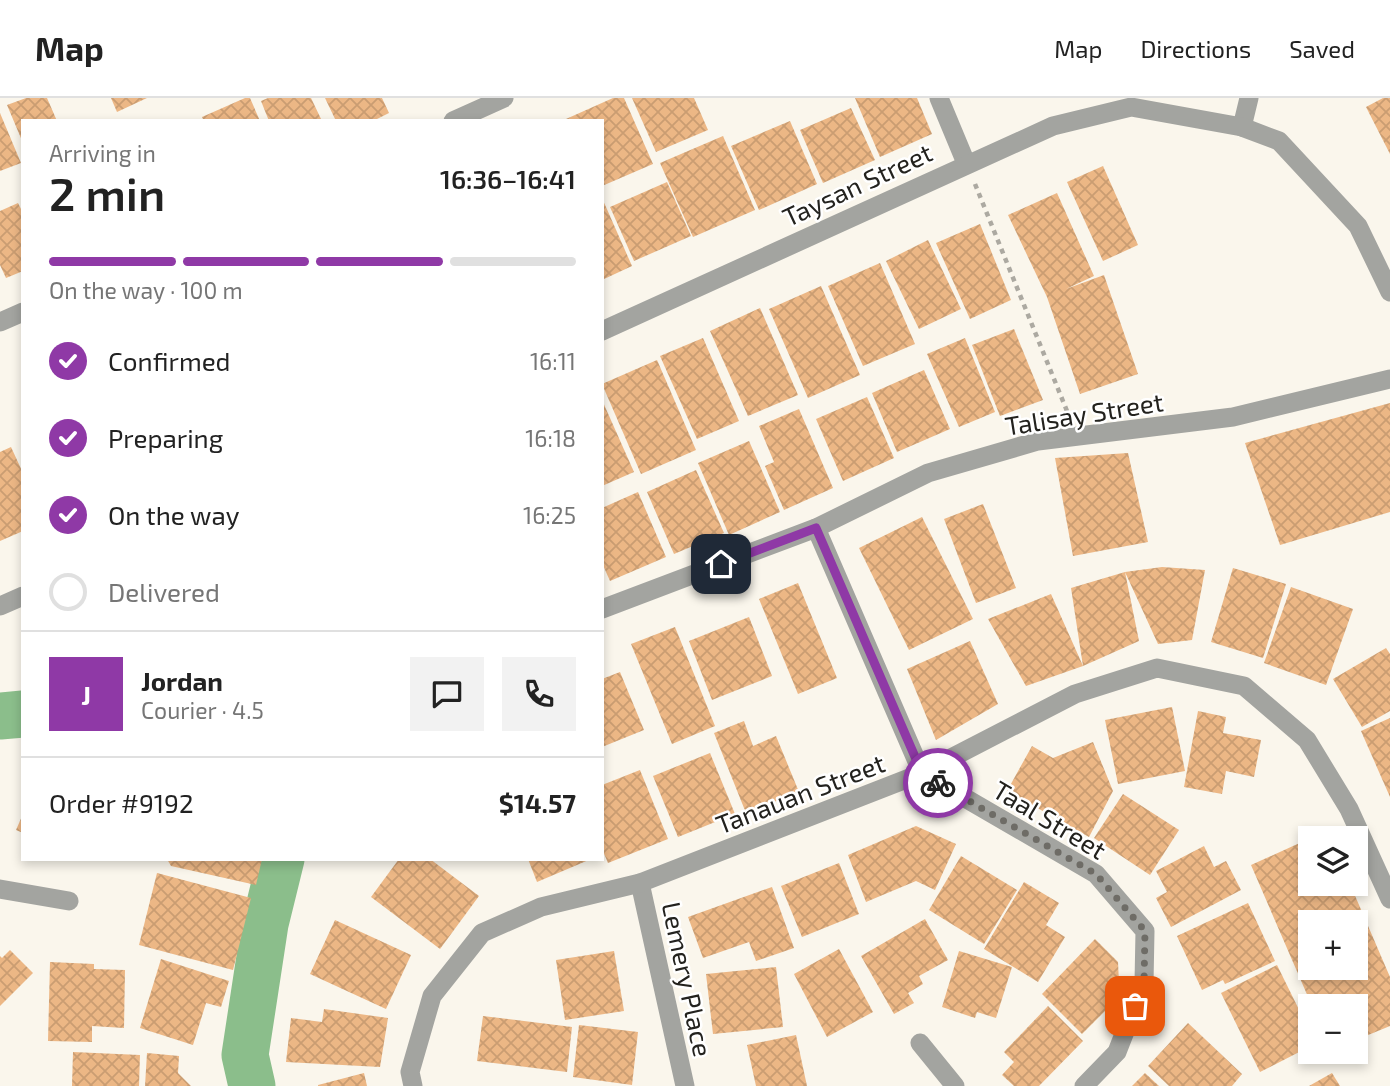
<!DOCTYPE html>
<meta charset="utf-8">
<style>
body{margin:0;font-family:"Exo 2",sans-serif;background:#f2f2f2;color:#222;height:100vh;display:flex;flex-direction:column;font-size:26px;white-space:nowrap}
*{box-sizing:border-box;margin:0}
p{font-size:23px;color:#767676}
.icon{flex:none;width:38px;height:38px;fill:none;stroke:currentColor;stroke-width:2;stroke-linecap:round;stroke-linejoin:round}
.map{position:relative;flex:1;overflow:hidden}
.details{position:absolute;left:21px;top:21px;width:583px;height:742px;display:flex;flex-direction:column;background:#fff;border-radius:0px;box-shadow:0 4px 10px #0003}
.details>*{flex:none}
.fabs{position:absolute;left:1298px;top:728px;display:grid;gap:14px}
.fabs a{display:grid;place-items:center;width:70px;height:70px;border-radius:0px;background:#fff;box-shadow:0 4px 10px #0003;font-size:35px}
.pin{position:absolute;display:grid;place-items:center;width:60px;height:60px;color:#fff;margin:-30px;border-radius:14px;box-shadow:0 4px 10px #0006}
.courier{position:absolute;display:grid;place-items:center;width:70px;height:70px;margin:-35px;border:5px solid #8f39a6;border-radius:50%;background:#fff;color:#222;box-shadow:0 2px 9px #0007}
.summary em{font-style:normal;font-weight:600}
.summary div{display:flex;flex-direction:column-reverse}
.summary{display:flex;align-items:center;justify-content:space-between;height:119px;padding:0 28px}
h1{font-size:46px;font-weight:600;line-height:52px}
.bar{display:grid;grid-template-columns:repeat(4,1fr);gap:10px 7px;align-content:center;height:84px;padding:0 28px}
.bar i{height:9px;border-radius:5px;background:#e0e0e0}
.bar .on{background:#8f39a6}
.bar p{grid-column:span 4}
.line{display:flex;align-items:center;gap:18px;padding:0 28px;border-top:2px solid #e0e0e0}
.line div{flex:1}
.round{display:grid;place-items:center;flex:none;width:74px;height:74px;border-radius:0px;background:#f2f2f2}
ol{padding:0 28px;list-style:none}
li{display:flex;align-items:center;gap:21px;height:77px}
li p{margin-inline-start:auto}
li .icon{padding:7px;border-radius:50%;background:#8f39a6;color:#fff;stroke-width:4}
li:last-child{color:#767676}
li i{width:38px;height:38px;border:4px solid #e0e0e0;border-radius:50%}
header{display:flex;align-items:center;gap:42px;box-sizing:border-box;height:98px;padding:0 35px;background:#fff;border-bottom:2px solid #e0e0e0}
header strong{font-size:33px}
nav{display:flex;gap:38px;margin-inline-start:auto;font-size:24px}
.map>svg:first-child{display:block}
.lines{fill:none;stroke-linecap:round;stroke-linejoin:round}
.river{stroke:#8bbe8b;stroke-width:47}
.building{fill:url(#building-cross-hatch);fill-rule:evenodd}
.path{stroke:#aca9a1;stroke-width:4.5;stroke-dasharray:5 5;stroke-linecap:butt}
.minor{stroke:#a3a4a0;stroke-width:19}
.tertiary{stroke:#a3a4a0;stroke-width:19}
.done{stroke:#6e6c66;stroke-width:7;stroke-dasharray:0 12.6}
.route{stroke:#8f39a6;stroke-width:9}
.labels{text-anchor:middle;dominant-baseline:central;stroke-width:5;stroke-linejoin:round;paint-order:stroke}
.street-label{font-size:26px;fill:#23221e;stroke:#fff}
</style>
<header>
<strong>Map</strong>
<nav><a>Map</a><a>Directions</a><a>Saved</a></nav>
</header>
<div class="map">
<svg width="1390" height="988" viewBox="0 0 1390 988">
<defs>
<pattern id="building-cross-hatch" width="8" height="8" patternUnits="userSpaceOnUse" patternTransform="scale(1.75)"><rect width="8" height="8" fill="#ecb785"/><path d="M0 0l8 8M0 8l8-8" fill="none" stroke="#ca9d72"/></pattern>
</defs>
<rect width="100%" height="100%" fill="#faf6ec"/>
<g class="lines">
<g class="river">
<polyline points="0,618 23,616"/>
<polyline points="252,988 245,957 265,826 281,761"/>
</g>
</g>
<g class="building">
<polygon points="26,0 47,0 57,23 23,23 23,45 7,7"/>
<polygon points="111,0 147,0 117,14"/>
<polygon points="245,0 250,0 260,23 204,23 202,19"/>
<polygon points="268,0 311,0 322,23 269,23 261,3"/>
<polygon points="325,0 382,0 389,15 373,23 336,23"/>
<polygon points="613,0 624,0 653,66 602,88 602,23 566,21"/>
<polygon points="632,0 694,0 708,32 656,54"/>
<polygon points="855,0 917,0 932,36 880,59"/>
<polygon points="1383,0 1390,0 1390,56 1366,9"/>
<polygon points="851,10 875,62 823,85 800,32"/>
<polygon points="0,15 21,65 0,73"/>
<polygon points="790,23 817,86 759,112 731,48"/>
<polygon points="723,38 755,112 693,139 660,65"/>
<polygon points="1103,68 1138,147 1103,163 1067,84"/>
<polygon points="667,84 691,138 634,163 610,109"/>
<polygon points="1057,95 1094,178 1066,191 1104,177 1138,276 1080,296 1047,199 1008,117"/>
<polygon points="602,100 632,168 602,182"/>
<polygon points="18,105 23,115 23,173 6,180 0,167 0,113"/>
<polygon points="980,126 1011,202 970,221 936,145"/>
<polygon points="928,142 961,211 919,231 886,163"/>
<polygon points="880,165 915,246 863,268 828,188"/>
<polygon points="821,188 860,277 808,300 769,211"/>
<polygon points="760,210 798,297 748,318 710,233"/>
<polygon points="1014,231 1043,302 1000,318 972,247"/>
<polygon points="703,240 739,323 697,341 660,258"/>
<polygon points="965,240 995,314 959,329 927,256"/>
<polygon points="657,262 696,352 641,376 602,286"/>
<polygon points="924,272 950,331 897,354 872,295"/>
<polygon points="867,299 894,360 843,383 816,321"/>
<polygon points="602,302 634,374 602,388"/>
<polygon points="1390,305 1390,414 1280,447 1245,345"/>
<polygon points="799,311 833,390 784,412 765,368 774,364 759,328"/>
<polygon points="749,343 780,414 729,437 698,365"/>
<polygon points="11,349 23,375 23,433 0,443 0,354"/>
<polygon points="1128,355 1148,444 1073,458 1055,360"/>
<polygon points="696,372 724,435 674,456 647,394"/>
<polygon points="638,394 666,459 610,483 602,465 602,410"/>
<polygon points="983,406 1016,490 976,505 944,421"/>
<polygon points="922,419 973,521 909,552 859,450"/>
<polygon points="1162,469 1205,472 1192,542 1158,546 1125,474 1139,543 1083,568 1026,588 988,521 1051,496 1083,568 1071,490 1125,474"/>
<polygon points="1233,470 1286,486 1263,560 1211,544"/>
<polygon points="798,485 837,580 798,596 759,501"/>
<polygon points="1291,489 1353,511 1326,587 1264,565"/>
<polygon points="749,519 772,578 712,602 689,543"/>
<polygon points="675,529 715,628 672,646 631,546"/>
<polygon points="970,543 998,606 936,642 907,571"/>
<polygon points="1386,550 1390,556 1390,613 1362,629 1333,581"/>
<polygon points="620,574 644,632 602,649 602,581"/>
<polygon points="1172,609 1185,673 1118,686 1105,622"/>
<polygon points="1198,613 1226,619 1223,635 1261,642 1254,679 1226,673 1222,696 1184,689"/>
<polygon points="1390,620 1390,699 1361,633"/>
<polygon points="744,623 753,648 776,638 799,694 746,715 714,635"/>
<polygon points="1093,644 1113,693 1089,739 1007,693 1032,648 1053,660"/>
<polygon points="710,655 735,716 678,739 653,678"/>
<polygon points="640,672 668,741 608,765 602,751 602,687"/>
<polygon points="1123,696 1179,732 1150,777 1094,740"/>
<polygon points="23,716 23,735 16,732"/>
<polygon points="916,728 956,746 935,792 916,783 866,804 848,757"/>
<path d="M1326 733 1330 740H1311V786H1350L1390 879V928L1356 942V908H1312L1251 767ZM1311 824H1356V870H1311Z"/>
<polygon points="1204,748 1214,769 1226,763 1241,792 1171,829 1156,800 1167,794 1156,773"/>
<polygon points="961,758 1017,792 984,846 929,812"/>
<polygon points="167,761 262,761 256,787 171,768"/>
<polygon points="399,761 430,761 479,798 440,851 371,799"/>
<polygon points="528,761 591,761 537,784"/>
<polygon points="839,765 859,816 802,839 781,788"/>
<polygon points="157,775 251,800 233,872 139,847"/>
<polygon points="1024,784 1059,805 1046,827 1065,839 1038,884 984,851"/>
<polygon points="772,789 794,850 756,863 749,844 703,860 688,819"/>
<polygon points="1248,805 1275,863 1225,886 1223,882 1202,892 1177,838"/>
<polygon points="925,821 948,862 919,878 923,886 908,895 914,905 894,916 861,858"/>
<polygon points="335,822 411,857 386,911 310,876"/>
<polygon points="1095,841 1118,864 1119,885 1116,902 1082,936 1042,896"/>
<polygon points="839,851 873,914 827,939 794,876"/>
<polygon points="10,852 33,875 0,908 0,858 2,860"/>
<polygon points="614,853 624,913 565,922 556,862"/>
<polygon points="959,853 1012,869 996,920 977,914 975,920 942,909"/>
<polygon points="161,861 229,883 221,909 206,905 193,947 140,930"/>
<polygon points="50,864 94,866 94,871 125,872 124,930 92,928 92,944 48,943"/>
<polygon points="1277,867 1311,936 1311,948 1260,974 1221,895"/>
<polygon points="776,869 783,929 713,936 706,876"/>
<polygon points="1048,908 1083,943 1039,988 1014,988 1002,977 1014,964 1004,954"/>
<polygon points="324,911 388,920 380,969 286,964 291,920 322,924"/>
<polygon points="483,918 572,929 567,974 477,963"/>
<polygon points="1188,925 1242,976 1232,988 1169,988 1148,968"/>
<polygon points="579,927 638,934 632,987 573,979"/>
<polygon points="796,937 807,988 756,988 747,947"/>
<polygon points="73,954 140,957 139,988 72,988"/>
<polygon points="147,955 179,958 178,975 191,988 145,988"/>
<polygon points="364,975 367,988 318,988 318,987"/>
<polygon points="1145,975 1159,988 1132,988"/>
<polygon points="1332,975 1340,988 1309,988"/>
</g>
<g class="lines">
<polyline class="path" points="975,86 1069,318"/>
<g class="minor">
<polyline points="939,0 966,65"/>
<polyline points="453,23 504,0"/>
<polyline points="1242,29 1249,0"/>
<polyline points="0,224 23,214"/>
<polyline points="816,430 922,675 1096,776 1145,833 1144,885 1117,954 1084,988"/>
<polyline points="602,511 816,430 928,375 1038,343 1233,319 1390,281"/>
<polyline points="640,785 685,988"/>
<polyline points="0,791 69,803"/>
<polyline points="920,945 955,988"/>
<polyline points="413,988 410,974 432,898 482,835 541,809 640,785 922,675 1075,596 1157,570 1244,588 1307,642 1349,711 1390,801"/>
</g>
<g class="tertiary">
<polyline points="602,233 1053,28 1131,9 1242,29 1279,43 1358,128 1390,194"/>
<polyline points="0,508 23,498"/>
</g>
</g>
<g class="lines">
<polyline class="done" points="938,685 1096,776 1145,833 1144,885 1135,908"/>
<polyline class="route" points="721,466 816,430 922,675 938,685"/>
</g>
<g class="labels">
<g class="street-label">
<text transform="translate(857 86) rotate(-25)">Taysan Street</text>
<text transform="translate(1084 315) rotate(-9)">Talisay Street</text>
<text transform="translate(800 695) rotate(-21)">Tanauan Street</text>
<text transform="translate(1050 721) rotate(31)">Taal Street</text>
<text transform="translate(688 881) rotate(78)">Lemery Place</text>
</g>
</g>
</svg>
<div class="fabs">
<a><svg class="icon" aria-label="layers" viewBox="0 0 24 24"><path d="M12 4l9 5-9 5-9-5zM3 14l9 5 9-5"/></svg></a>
<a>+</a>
<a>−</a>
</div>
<div class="pin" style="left:1135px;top:908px;background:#ea580c"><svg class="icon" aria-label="bag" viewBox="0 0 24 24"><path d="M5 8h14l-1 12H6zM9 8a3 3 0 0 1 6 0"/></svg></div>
<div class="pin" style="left:721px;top:466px;background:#1f2937"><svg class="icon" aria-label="home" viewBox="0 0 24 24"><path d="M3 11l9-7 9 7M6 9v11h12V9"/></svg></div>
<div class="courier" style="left:938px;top:685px"><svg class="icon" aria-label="bike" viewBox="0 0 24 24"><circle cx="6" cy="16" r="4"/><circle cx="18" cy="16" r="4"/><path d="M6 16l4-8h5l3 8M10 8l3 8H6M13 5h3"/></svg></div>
<section class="details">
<div class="summary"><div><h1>2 min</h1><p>Arriving in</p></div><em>16:36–16:41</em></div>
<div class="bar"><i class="on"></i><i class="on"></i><i class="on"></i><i></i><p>On the way · 100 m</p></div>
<ol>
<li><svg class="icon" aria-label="check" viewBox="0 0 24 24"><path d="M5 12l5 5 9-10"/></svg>Confirmed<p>16:11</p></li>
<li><svg class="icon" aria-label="check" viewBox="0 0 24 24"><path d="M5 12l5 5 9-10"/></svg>Preparing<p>16:18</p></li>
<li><svg class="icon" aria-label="check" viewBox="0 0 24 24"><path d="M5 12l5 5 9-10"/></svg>On the way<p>16:25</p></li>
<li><i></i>Delivered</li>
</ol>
<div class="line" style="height:126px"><b class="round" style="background:#8f39a6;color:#fff">J</b><div><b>Jordan</b><p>Courier · 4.5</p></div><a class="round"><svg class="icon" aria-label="chat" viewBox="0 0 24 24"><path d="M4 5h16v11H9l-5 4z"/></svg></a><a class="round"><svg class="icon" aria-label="phone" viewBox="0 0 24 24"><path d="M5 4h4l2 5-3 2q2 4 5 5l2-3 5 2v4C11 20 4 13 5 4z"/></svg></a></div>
<div class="line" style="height:91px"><div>Order #9192</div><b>$14.57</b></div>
</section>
</div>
